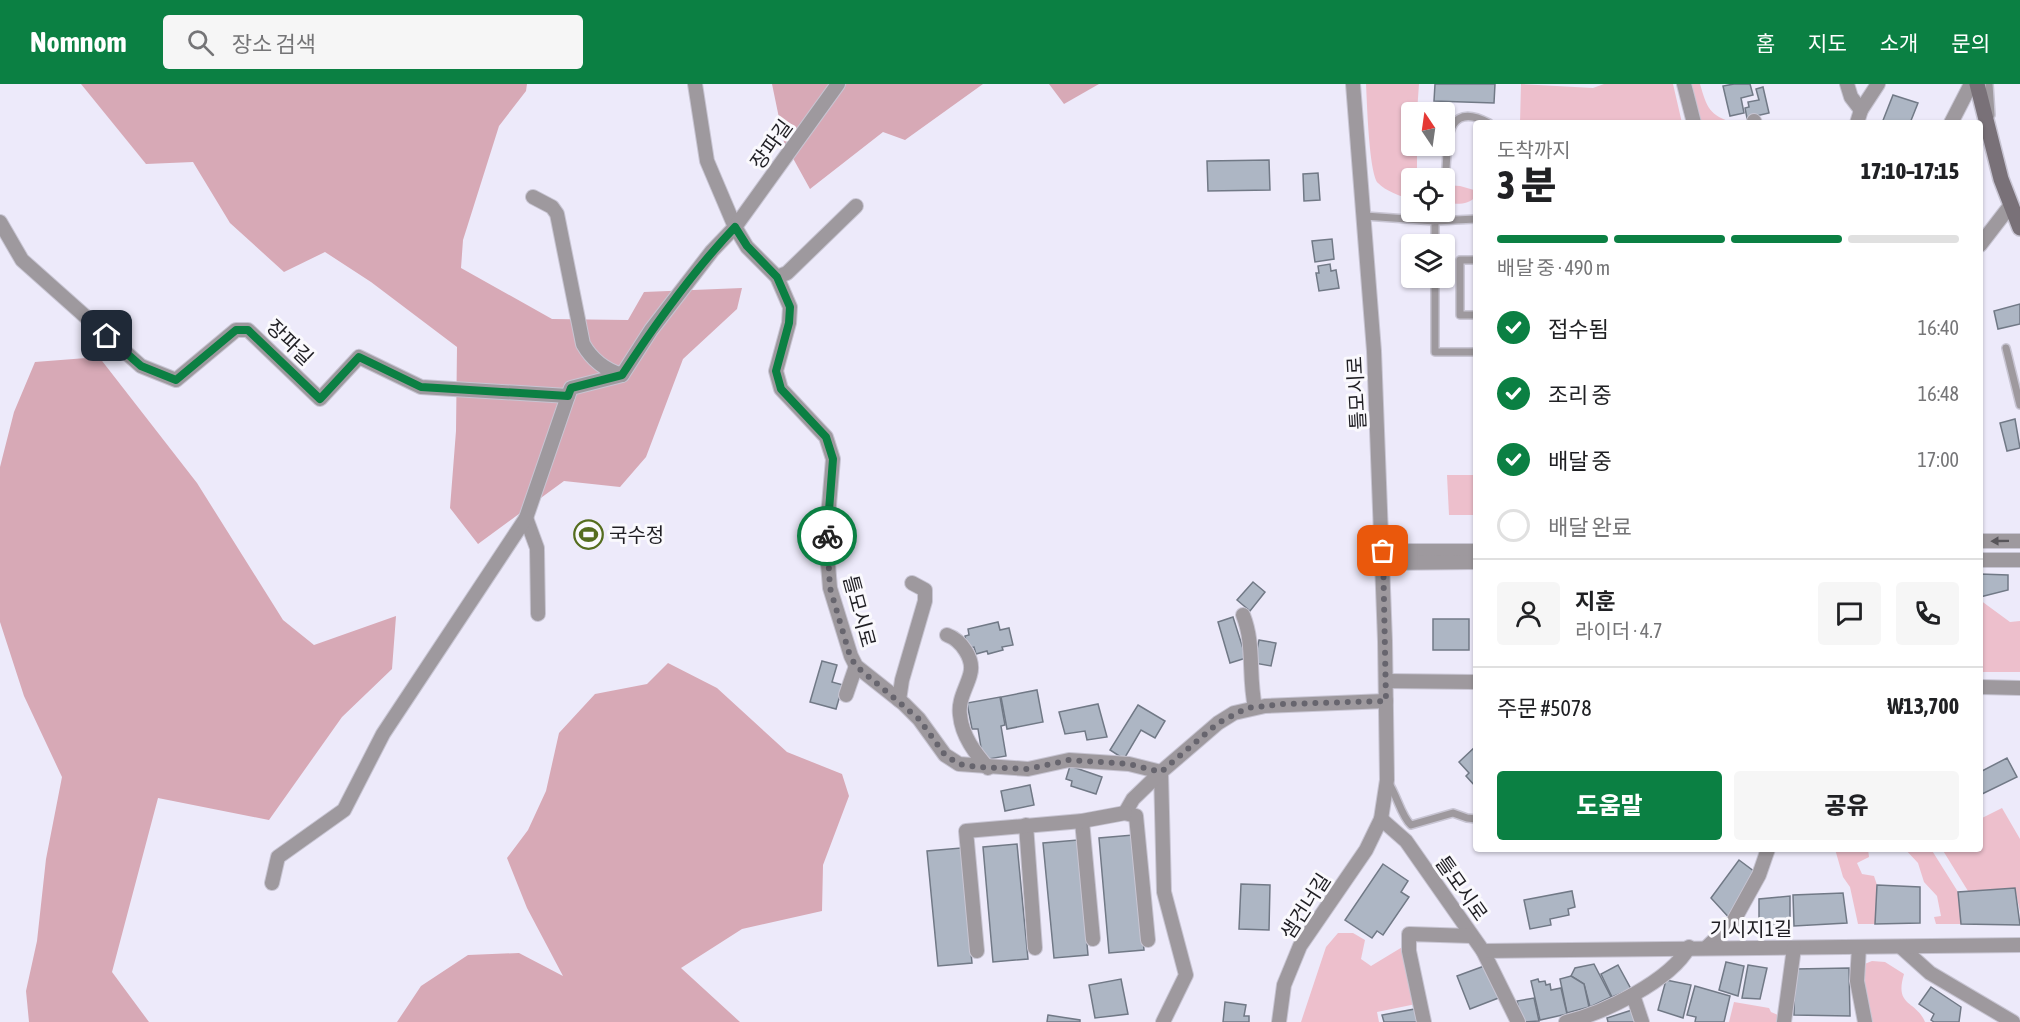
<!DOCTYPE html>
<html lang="ko">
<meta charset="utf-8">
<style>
body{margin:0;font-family:"Asap Condensed","Noto Sans KR",sans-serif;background:#f6f6f6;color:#202124;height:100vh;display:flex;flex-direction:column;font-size:22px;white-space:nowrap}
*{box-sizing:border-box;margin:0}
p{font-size:20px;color:#757577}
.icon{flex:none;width:33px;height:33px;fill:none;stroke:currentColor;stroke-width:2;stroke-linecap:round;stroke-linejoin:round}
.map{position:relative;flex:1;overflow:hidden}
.drawer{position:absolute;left:1473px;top:36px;width:510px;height:732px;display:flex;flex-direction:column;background:#fff;border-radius:6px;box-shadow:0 2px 4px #0004}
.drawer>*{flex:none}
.needle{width:39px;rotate:347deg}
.tools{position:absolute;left:1401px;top:18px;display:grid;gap:12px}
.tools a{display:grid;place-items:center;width:54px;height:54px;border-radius:6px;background:#fff;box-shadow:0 2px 4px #0004;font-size:30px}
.pin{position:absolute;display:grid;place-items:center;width:51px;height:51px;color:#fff;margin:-26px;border-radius:12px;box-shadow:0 3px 9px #0006}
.courier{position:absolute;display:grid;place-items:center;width:60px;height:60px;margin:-30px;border:4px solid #0b8043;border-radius:50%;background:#fff;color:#222;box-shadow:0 2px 8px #0007}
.overview em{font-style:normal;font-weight:800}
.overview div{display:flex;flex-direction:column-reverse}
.overview{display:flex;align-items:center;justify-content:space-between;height:102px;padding:0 24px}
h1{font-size:39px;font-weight:800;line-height:45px}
.bar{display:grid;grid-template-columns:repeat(4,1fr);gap:9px 6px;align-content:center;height:72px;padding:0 24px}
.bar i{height:8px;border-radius:4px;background:#e0e0e0}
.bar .active{background:#0b8043}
.bar p{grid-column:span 4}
.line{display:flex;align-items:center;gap:15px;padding:0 24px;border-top:2px solid #e0e0e0}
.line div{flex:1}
.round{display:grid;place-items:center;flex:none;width:63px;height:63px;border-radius:6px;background:#f6f6f6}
ol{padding:0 24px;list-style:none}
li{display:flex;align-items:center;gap:18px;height:66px}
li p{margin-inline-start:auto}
li .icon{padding:6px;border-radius:50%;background:#0b8043;color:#fff;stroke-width:4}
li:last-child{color:#757577}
li i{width:33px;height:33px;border:3px solid #e0e0e0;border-radius:50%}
.button{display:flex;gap:12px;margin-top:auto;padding:12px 24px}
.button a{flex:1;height:69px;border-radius:6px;background:#0b8043;color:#fff;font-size:24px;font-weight:800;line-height:69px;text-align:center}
.button a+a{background:#f6f6f6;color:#202124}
header{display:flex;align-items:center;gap:36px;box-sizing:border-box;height:84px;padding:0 30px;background:#0b8043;color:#fff}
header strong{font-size:28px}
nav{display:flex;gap:33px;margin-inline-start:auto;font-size:21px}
.search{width:420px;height:54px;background:#f6f6f6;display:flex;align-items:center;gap:15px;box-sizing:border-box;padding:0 21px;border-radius:6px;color:#757577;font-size:22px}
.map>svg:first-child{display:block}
.green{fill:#edbfcc}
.forest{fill:#d7a9b6}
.building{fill:#adb6c4;stroke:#717986;stroke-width:1.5}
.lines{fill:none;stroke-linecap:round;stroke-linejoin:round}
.lane-casing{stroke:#c8c5d3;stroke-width:10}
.street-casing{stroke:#c8c5d3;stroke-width:16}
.secondary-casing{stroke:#c8c5d3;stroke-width:18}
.lane{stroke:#9e999e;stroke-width:7}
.street{stroke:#9e999e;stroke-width:14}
.secondary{stroke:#797178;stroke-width:15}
.oneway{fill:#58555a}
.done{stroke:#67656e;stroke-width:6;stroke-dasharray:0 10.8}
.route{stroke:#0b8043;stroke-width:8}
.labels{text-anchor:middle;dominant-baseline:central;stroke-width:6;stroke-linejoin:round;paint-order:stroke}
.street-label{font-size:20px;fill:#1f1e23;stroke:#faf9fd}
.poi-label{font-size:20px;fill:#1f1e23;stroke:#faf9fd;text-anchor:start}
</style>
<header>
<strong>Nomnom</strong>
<div class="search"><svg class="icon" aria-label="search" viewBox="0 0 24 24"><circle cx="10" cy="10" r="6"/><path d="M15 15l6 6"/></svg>장소 검색</div>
<nav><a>홈</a><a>지도</a><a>소개</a><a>문의</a></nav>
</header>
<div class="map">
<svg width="2020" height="938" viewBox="0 0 2020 938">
<rect width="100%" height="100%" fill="#edeafa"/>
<g class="green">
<path d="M1366 0H1419L1417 28H1412V62H1417V94H1412L1411 116C1401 112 1385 107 1378 99 1369 89 1367 17 1366 0Z"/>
<polygon points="1521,0 1593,4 1604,0 1673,0 1682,39 1520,39"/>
<path d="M1689 0H1700C1707 24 1709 31 1734 39H1701Z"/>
<path d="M1445 101 1460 102 1474 106 1476 112C1468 122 1456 120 1445 119Z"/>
<polygon points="1447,391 1476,391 1476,431 1449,431"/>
<polygon points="1980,516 2010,538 2020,537 2020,588 1980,588"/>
<polygon points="2002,724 2020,755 2020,828 2015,804 1968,807 1942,765 1980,765 1980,735"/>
<polygon points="1835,765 1868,765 1869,773 1857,779 1862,790 1874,792 1877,801 1875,840 1858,840 1850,803 1843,793"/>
<polygon points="1905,765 1931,765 1958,808 1961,840 1936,840 1934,833 1941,832 1937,812 1924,798 1918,779"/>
<polygon points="1338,849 1353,849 1365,856 1361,875 1371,882 1404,862 1416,920 1377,928 1379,938 1301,938 1326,863"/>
<path d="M1872 877 1885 878 1904 890C1894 923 1916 916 1925 938H1868L1862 881Z"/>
<polygon points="1734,918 1769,924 1771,928 1778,931 1776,938 1729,938"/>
</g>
<g class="forest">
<polygon points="81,0 527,0 526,7 499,42 463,156 461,184 552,235 628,236 644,208 742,204 737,225 683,275 646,373 620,403 564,397 478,460 450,424 456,347 457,263 371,198 325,168 284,188 230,139 193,78 146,80"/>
<polygon points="772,0 983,0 905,56 883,48 810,105 784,58"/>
<polygon points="1049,0 1099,0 1064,20"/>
<polygon points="99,273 197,399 283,536 314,561 396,532 392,585 342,633 269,736 158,714 112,888 149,938 29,938 26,907 37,857 46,775 62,693 24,612 0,538 0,383 14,328 35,278"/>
<polygon points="668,579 717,604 787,668 842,690 849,712 823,781 822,827 742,845 681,884 740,938 397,938 421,902 468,871 519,869 563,892 527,824 507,774 528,746 546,707 559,649 595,610 647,600"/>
</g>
<g class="building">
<polygon points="1435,0 1495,0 1494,19 1434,17"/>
<polygon points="1734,0 1750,0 1753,11 1741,14 1744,29 1730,32 1723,2"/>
<polygon points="1763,3 1769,29 1747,34 1745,24 1749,23 1748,18 1759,16 1756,5"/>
<polygon points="1893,11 1918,19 1910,39 1882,39"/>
<polygon points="1269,76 1270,106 1208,107 1207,77"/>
<polygon points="1318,89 1320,116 1304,117 1303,90"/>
<polygon points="1332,155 1334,175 1315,178 1312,157"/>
<polygon points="1330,180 1331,187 1336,186 1339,204 1319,207 1316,189 1319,189 1318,182"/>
<polygon points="2020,220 2020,240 1998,245 1994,227"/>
<polygon points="2015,335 2020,364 2007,367 2000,339"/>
<polygon points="1980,490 2008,491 2008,506 1980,513"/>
<polygon points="1253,498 1265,508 1250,527 1237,516"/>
<polygon points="1233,533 1246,574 1230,579 1218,538"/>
<rect x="1433" y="535" width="36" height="31"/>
<polygon points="998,538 1000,546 1009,544 1013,561 1002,563 1003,566 988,570 987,567 976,570 974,563 967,564 965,552 969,551 968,545"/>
<polygon points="1259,556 1276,559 1271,582 1254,579"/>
<polygon points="822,577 837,581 832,598 843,601 836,625 810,618"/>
<polygon points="1037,606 1043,638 1007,645 1001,613"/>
<polygon points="1000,613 1005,641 1001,642 1006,672 983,676 978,645 972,645 967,619"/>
<polygon points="1098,620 1107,653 1087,656 1085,647 1065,650 1059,628"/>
<polygon points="1138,621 1165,637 1155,654 1141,646 1124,675 1110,666"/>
<polygon points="1476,662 1476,703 1466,692 1469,689 1459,678"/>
<polygon points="2007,674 2017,693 1980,711 1980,688"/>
<polygon points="1070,682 1102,693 1096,710 1071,702 1072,697 1066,695"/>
<polygon points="1030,701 1034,721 1005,727 1001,707"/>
<polygon points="1133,751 1144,866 1109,869 1099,754"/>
<polygon points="1078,756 1088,871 1054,874 1043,759"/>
<polygon points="1017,760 1028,875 993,878 983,763"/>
<polygon points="961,764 972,879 938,882 927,767"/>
<polygon points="1739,776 1759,791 1733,838 1711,814"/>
<polygon points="1383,780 1408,797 1401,808 1409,813 1383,851 1377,847 1372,854 1345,836"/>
<polygon points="1241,800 1270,801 1269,846 1239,845"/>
<polygon points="1877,801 1920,803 1920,839 1875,840"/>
<polygon points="2015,804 2020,841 1961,840 1958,808"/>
<polygon points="1572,807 1575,823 1568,825 1569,831 1550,835 1551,841 1530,845 1524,816"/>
<polygon points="1843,809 1847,839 1794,842 1793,811"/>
<polygon points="1790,812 1790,841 1759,841 1759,815"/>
<polygon points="1726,878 1744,882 1738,912 1719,906"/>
<polygon points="1594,880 1611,913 1590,923 1584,900 1571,892 1575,884"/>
<polygon points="1487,881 1501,913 1470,925 1457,892"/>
<polygon points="1618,881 1631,905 1612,913 1601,890"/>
<polygon points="1748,881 1767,884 1760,915 1742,914"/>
<polygon points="1849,884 1850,932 1794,931 1795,885"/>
<polygon points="1571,892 1584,900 1589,923 1567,929 1560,895"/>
<polygon points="1121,895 1128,930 1095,934 1089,901"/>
<polygon points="1538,895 1539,898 1545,897 1546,901 1550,900 1551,906 1561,904 1567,930 1540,936 1531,897"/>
<polygon points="1666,896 1691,901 1683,934 1658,926"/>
<polygon points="1695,902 1730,912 1724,938 1695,938 1696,933 1687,931"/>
<polygon points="1931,903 1961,923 1959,938 1934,938 1931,936 1934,930 1919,920"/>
<polygon points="1534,914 1539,937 1522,938 1517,917"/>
<polygon points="1225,918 1246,921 1244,932 1249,932 1249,938 1223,938"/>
<polygon points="1415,925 1417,938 1384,938 1382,931"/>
<polygon points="1632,926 1636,938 1608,938 1607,934"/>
<polygon points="1048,931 1080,936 1080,938 1047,938"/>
</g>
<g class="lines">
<defs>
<g id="lane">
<polyline points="1989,0 1991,31"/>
<path d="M1446 85C1448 57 1446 16 1489 39"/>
<polyline points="1365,132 1435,137 1435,160"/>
<polyline points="1435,137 1476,135"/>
<polyline points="1476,176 1460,176 1460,231 1476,231"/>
<polyline points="1435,194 1435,268 1476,268"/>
<polyline points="2006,264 2020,321"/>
<path d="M1388 698C1397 711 1401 732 1411 741L1453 729 1467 734 1476 735"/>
</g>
<g id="street">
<polyline points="695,0 707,77 735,143 747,163 777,193 790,223 789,239 776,287 781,305 826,353 833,375 826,456 830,504 851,572 856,582 904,620 919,635 945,671 959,680 1028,685 1069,676 1129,680 1161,688 1164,808 1186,891 1163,938"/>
<polyline points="1684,0 1694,39"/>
<polyline points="1847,0 1851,13 1861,26"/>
<polyline points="1754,37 1755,39"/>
<polyline points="1857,39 1861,26 1878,0"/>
<polyline points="1951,39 1971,0"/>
<path d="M533 113 552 123 557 130 583 260C592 276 605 286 622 291"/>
<polyline points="0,138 22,176 141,282 176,296 236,246 248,246 320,315 359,273 421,303 568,312 571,304 622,291 651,246 712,167 735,143 838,0"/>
<polyline points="1980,161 2010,122"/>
<polyline points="777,193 787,189 856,122"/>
<polyline points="526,434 537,464 538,530"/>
<polyline points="1980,457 2020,457"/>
<polyline points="1383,467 1476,467"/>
<polyline points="1980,476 2020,476"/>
<polyline points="1383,479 1476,478"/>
<path d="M1243 531C1255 561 1248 591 1255 623"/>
<path d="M947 551C961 556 975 575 970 591 966 605 958 616 960 631 962 652 975 669 988 684"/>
<polyline points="1386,597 1476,598"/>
<polyline points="1980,603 2020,604"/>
<polyline points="846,611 856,582"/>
<polyline points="899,616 902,596 925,517 925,506 912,499"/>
<polyline points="1381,735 1406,757 1483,867 1518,938"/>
<polyline points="1082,737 1093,855"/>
<polyline points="1026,741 1035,864"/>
<polyline points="272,799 278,773 344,726 383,650 526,434 568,312"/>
<polyline points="1148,856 1136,732 1125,729 1133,715 1161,688 1218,639 1234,629 1265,622 1386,617"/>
<polyline points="1707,863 1733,838 1759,791 1768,765"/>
<polyline points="1859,863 1857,897 1865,938"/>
<polyline points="1901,863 1930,889 2013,938"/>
<polyline points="977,867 966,747 1082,737 1125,729"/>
<polyline points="1483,867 2020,861"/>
<polyline points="1633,911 1642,938"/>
<polyline points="1279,938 1284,901 1300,862 1366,766 1381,735 1387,696 1385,557 1374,267 1353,0"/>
<polyline points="1424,938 1409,867 1409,850 1471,852"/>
<path d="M1566 938C1604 929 1670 897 1689 863"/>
<polyline points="1784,938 1794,864"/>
</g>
<polyline id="secondary" points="1977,0 2001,95 2020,144"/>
</defs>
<use href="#lane" class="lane-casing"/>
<use href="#street" class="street-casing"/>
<use href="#secondary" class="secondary-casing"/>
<use href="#lane" class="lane"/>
<use href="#street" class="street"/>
<use href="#secondary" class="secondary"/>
</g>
<defs><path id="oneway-solid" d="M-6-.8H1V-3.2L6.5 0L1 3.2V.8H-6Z" transform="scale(1.5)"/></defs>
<use class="oneway" href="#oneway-solid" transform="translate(2000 457) rotate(179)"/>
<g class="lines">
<polyline class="done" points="827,452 830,504 850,572 856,582 919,635 945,671 959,680 977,683 1028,685 1069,676 1129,680 1161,688 1218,639 1247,624 1284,620 1386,617 1383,467"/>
<path class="route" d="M107 252 141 282 176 296 236 246H248L320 315 359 273 421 303 568 312 571 304 622 291C656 239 692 188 735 143L747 162 777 193 790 223 789 239 776 287 781 305 826 353 833 375 827 452"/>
</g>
<defs>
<symbol id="stadium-ring" viewBox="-11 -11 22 22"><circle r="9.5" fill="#faf9fd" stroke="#556d1e" stroke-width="1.5"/><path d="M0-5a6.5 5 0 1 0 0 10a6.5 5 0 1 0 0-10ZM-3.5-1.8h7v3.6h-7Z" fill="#556d1e"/></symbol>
</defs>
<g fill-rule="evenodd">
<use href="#stadium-ring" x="572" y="434" width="33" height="33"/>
</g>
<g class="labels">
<g class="street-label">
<text transform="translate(771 60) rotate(-54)">장파길</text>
<text transform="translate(290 258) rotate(44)">장파길</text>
<text transform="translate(1356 309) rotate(-93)">틀모시로</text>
<text transform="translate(860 527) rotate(75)">틀모시로</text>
<text transform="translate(1462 804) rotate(55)">틀모시로</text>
<text transform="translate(1305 822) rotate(-57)">샘건너길</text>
<text x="1751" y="844">기시지1길</text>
</g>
<g class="poi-label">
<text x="609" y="450">국수정</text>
</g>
</g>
</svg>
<div class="tools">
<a><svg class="needle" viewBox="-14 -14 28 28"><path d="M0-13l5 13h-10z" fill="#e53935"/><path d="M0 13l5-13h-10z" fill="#757577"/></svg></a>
<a><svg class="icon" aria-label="locate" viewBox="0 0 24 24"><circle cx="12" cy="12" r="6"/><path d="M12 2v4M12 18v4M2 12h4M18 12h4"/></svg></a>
<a><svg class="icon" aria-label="layers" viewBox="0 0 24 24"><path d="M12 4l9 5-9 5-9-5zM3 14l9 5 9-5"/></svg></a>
</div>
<div class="pin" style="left:1383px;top:467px;background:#ea580c"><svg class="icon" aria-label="bag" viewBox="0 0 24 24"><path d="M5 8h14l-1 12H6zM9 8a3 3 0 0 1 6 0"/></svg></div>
<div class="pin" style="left:107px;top:252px;background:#1f2937"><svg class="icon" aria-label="home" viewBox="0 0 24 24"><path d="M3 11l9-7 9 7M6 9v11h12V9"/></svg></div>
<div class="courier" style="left:827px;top:452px"><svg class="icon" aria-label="bike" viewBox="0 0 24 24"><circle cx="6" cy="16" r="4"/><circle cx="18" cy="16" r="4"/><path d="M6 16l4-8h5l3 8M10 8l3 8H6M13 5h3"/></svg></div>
<section class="drawer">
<div class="overview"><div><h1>3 분</h1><p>도착까지</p></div><em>17:10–17:15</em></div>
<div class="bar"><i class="active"></i><i class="active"></i><i class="active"></i><i></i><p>배달 중 · 490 m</p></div>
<ol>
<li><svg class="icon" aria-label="check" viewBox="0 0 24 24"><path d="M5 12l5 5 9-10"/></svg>접수됨<p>16:40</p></li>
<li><svg class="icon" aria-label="check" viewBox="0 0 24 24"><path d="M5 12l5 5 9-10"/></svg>조리 중<p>16:48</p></li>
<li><svg class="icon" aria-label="check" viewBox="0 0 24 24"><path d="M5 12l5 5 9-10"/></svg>배달 중<p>17:00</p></li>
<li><i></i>배달 완료</li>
</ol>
<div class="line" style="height:108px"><a class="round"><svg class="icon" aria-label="person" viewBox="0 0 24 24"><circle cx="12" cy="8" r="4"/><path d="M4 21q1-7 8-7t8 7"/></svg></a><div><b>지훈</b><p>라이더 · 4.7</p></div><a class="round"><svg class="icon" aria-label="chat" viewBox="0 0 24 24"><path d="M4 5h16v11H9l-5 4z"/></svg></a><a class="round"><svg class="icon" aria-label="phone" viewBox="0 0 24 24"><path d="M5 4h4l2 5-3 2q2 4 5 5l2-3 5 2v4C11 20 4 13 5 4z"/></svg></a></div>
<div class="line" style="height:78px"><div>주문 #5078</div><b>₩13,700</b></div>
<div class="button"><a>도움말</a><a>공유</a></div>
</section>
</div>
